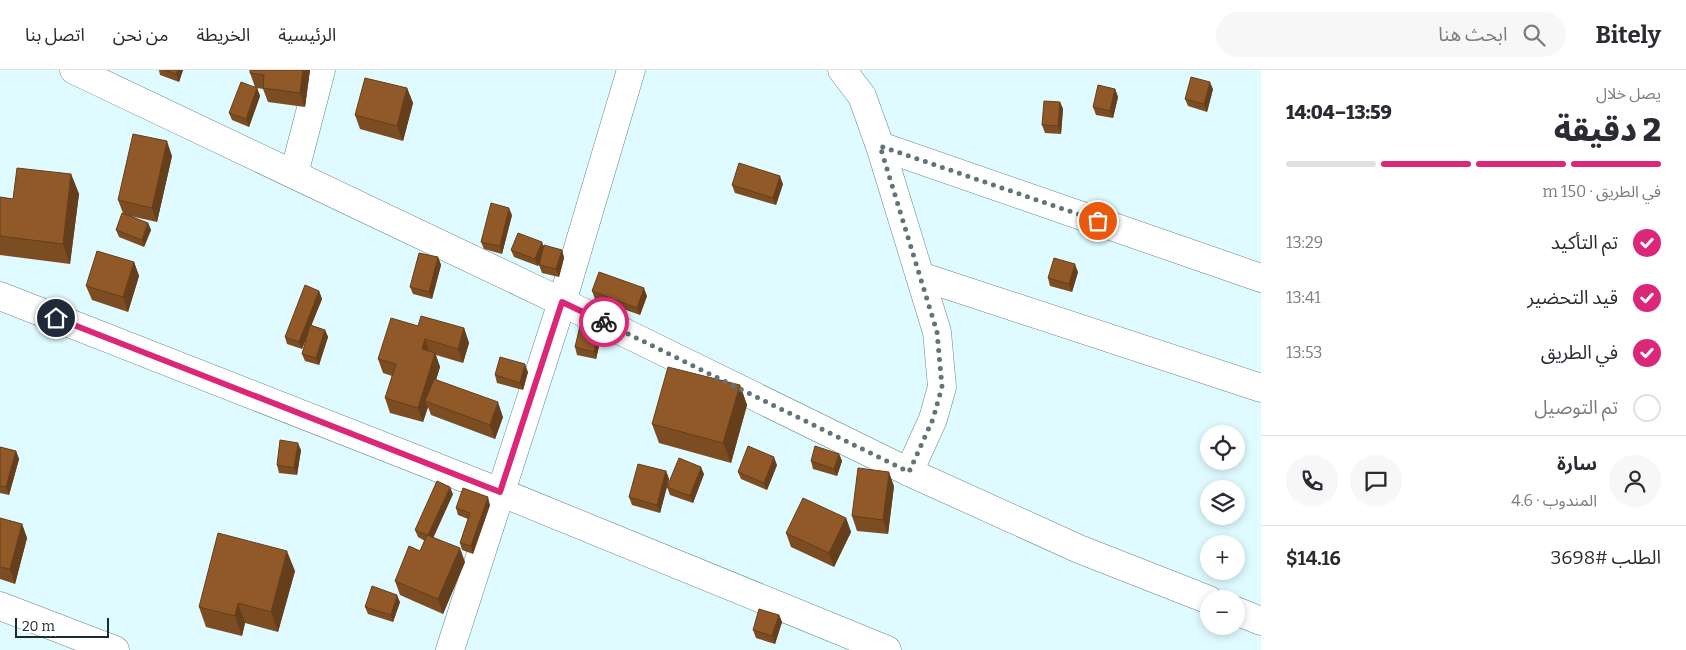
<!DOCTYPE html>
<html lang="ar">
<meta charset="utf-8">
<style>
body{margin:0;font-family:Bitter,"Noto Sans Arabic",serif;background:#f7f7f7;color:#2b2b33;direction:rtl;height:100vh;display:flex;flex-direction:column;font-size:19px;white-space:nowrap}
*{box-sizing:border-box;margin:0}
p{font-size:16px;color:#7c7c81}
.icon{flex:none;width:28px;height:28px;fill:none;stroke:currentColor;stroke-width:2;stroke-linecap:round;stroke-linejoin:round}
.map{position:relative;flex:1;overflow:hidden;direction:ltr}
.drawer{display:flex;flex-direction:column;background:#fff;width:425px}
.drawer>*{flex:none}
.controls{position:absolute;left:1200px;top:355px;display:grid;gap:10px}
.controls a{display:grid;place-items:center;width:45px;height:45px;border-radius:50%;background:#fff;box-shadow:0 2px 8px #0003;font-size:25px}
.scale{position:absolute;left:15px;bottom:12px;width:94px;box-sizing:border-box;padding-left:5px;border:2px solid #1e2b2d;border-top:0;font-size:14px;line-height:18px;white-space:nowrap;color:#1e2b2d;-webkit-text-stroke:4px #fff;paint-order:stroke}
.pin{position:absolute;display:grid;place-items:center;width:42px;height:42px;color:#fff;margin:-21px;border:2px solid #fff;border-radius:50%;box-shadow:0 1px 5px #0007}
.courier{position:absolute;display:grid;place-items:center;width:50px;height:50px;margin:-25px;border:4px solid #db2777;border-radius:50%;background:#fff;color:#222;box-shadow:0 1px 6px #0007}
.headline em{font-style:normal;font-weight:800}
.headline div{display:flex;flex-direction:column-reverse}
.headline{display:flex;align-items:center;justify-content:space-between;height:85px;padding:0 25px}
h1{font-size:32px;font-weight:800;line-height:38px}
.bar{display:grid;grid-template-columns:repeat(4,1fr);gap:8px 5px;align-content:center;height:60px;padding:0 25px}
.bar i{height:6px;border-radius:4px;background:#e1e1e2}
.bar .selected{background:#db2777}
.bar p{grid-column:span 4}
.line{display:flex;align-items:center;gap:12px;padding:0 25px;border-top:1px solid #e1e1e2}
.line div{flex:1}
.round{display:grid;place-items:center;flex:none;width:52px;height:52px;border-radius:26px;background:#f7f7f7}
ol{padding:0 25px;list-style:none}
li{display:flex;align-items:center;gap:15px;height:55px}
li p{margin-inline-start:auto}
li .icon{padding:5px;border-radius:50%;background:#db2777;color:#fff;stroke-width:4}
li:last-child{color:#7c7c81}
li i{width:28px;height:28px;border:2px solid #e1e1e2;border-radius:50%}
header{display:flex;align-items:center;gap:30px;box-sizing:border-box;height:70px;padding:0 25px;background:#fff;border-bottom:1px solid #e1e1e2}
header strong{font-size:24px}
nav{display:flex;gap:28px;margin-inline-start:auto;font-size:18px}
.search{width:350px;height:45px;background:#f7f7f7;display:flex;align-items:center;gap:12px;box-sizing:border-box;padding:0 18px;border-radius:28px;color:#7c7c81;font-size:19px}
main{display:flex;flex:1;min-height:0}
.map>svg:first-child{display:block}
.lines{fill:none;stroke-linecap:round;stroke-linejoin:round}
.minor-casing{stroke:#66868b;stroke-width:29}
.minor{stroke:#fff;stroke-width:28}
.wall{fill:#7c4d22}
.shaded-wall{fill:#653e1b}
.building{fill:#905927;stroke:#653e1b}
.done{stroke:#627476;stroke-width:5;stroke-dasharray:0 9}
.route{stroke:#db2777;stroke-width:6}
</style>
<header>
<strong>Bitely</strong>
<div class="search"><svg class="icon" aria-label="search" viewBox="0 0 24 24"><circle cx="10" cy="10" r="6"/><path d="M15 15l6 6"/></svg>ابحث هنا</div>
<nav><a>الرئيسية</a><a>الخريطة</a><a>من نحن</a><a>اتصل بنا</a></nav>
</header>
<main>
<section class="drawer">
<div class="headline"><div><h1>2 دقيقة</h1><p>يصل خلال</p></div><em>13:59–14:04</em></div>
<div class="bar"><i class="selected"></i><i class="selected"></i><i class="selected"></i><i></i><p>في الطريق · 150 m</p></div>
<ol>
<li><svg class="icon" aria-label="check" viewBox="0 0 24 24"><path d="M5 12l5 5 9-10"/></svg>تم التأكيد<p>13:29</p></li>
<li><svg class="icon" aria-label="check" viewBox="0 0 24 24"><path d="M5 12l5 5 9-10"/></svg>قيد التحضير<p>13:41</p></li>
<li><svg class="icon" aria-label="check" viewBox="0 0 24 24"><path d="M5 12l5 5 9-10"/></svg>في الطريق<p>13:53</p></li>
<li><i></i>تم التوصيل</li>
</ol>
<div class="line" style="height:90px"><a class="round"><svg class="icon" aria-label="person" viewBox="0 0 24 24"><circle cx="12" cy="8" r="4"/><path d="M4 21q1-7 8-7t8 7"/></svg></a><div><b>سارة</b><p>المندوب · 4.6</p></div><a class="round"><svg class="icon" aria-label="chat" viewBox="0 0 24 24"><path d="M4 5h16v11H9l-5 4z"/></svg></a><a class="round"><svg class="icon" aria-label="phone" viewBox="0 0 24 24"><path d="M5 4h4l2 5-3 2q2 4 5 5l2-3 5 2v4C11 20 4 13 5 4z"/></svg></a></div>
<div class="line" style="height:65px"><div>الطلب #3698</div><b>$14.16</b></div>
</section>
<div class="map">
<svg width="1261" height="580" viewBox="0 0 1261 580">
<rect width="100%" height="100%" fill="#dffbff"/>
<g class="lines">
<defs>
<g id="minor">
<polyline points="74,0 562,232 909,402 1079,479 1209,530"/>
<polyline points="842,0 862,26 880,76 937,262 942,317 933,349 909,402"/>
<polyline points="880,76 1261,208"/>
<polyline points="294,104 321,0"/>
<polyline points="920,206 1261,318"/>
<polyline points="0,226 500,422 887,580"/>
<polyline points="0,536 115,580"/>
<polyline points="1236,541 1261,551"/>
<polyline points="450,580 562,232 631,0"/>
</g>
</defs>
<use href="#minor" class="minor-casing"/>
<use href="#minor" class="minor"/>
</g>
<g class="wall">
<polygon points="159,0 183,0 179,12 160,5"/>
<polygon points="310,0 305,37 268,32 263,19 257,18 260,26 249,57 232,50 229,43 255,17 250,3"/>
<polygon points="407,18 413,33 403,71 360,59 355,45"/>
<polygon points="1115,19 1118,27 1113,48 1096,45 1093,37"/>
<polygon points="1213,19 1207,42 1188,36 1185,29"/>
<polygon points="1060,32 1063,39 1061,64 1045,63 1042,55"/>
<polygon points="172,86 157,152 130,146 148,153 151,160 144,177 119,167 116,160 123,143 118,130"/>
<polygon points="71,104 79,124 70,194 0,185 0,127 13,129"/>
<polygon points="783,114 776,135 735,123 732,115"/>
<polygon points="512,145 502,184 484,179 481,172"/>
<polygon points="544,178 562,180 564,188 559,207 542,203 539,195 541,190 538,196 514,187 511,180"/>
<polygon points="438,187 441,195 432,229 413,224 410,217"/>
<polygon points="134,192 139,206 128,242 92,230 86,216"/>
<polygon points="1078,202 1072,222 1050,216 1048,208"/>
<polygon points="319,221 322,229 311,255 325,260 328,267 319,295 305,291 302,284 308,263 302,279 287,274 285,267"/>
<polygon points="592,221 647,226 640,245 595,229"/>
<polygon points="418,256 464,258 469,273 463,293 436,285 440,297 436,310 503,347 495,369 431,345 428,337 423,352 390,343 385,328 392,306 383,303 378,289"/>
<polygon points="601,268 596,289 577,285 575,277"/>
<polygon points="528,302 523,320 497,313 495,305"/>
<polygon points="740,315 747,335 731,393 659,373 652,354"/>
<polygon points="0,377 16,381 19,389 9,425 0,423"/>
<polygon points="301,380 297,405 279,403 277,395"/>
<polygon points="839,384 842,391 837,406 813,399 811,391"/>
<polygon points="777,395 767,420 741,409 738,402"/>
<polygon points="666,401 669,409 660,443 632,435 629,427"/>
<polygon points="704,404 693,433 670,425 667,417"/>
<polygon points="894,416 888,464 857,461 852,446"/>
<polygon points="453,424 433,467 465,492 443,544 400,525 395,511 420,481 425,471 418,467 415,460"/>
<polygon points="490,435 473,484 462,480 460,473 468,449 458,445 456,438"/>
<polygon points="0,448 22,454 27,468 15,514 0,509"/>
<polygon points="846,448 851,462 834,497 791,477 786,463"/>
<polygon points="295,501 278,562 245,553 242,566 206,557 199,537"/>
<polygon points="400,532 393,552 368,544 365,537"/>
<polygon points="779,545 782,552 775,574 756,568 753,560"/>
</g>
<g class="shaded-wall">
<polygon points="178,0 183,0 179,12 176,4"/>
<polygon points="303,0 310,0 305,37 300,23"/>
<polygon points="1210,12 1213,19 1207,42 1204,34"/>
<polygon points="257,18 260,26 249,57 246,49"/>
<polygon points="407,18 413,33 403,71 397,56"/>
<polygon points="1115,19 1118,27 1113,48 1110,41"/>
<polygon points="1060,32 1063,39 1061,64 1058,56"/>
<polygon points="167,71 172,86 157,152 152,138"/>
<polygon points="71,104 79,124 70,194 63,174"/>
<polygon points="780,106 783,114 776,135 773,128"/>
<polygon points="509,138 512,145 502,184 500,176"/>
<polygon points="148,153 151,160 144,177 142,170"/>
<polygon points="542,172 545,180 538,196 535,189"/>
<polygon points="562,180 564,188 559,207 556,199"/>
<polygon points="438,187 441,195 432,229 429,222"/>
<polygon points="134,192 139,206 128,242 123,227"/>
<polygon points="1075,194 1078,202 1072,222 1069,214"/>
<polygon points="644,218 647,226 640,245 637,238"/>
<polygon points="319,221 322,229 302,279 299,272"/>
<polygon points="464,258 469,273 463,293 458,279"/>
<polygon points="325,260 328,267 319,295 316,288"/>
<polygon points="599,260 601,268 596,289 594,282"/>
<polygon points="425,269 430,284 422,279"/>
<polygon points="435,283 440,297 429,332 425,331 428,337 423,352 418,338"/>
<polygon points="525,294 528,302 523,320 520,313"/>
<polygon points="740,315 747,335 731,393 723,373"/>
<polygon points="498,332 503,347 495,369 490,355"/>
<polygon points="298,373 301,380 297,405 294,398"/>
<polygon points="16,381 19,389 9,425 6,417"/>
<polygon points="839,384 842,391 837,406 834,399"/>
<polygon points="774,387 777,395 767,420 764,413"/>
<polygon points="701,397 704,404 693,433 690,426"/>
<polygon points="666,401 669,409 660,443 657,435"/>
<polygon points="889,402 894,416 888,464 883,450"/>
<polygon points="450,417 453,424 431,473 428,466"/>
<polygon points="488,427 490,435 473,484 471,476"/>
<polygon points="846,448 851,462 834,497 829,483"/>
<polygon points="22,454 27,468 15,514 10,499"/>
<polygon points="460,478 465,492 443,544 438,529"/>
<polygon points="287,481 295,501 278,562 271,542"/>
<polygon points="397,525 400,532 393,552 391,545"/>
<polygon points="238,533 245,553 242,566 235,546"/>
<polygon points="779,545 782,552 775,574 772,566"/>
</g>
<g class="building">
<polygon points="165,0 178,0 176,4"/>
<polygon points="250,0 303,0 300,23 263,18 264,5 250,3"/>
<polygon points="1191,7 1210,12 1204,34 1185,29"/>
<polygon points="365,8 407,18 397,56 355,45"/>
<polygon points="241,12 257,18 246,49 229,43"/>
<polygon points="1098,15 1115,19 1110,41 1093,37"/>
<polygon points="1044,31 1060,32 1058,56 1042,55"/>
<polygon points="133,64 167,71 152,138 118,130"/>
<polygon points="739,93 780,106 773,128 732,115"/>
<polygon points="17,98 71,104 63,174 0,166 0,127 13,129"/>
<polygon points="491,133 509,138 500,176 481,172"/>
<polygon points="122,143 148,153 142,170 116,160"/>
<polygon points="518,163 542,172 535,189 511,180"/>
<polygon points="544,175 562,180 556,199 539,195"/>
<polygon points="97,181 134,192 123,227 86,216"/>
<polygon points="419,183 438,187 429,222 410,217"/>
<polygon points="1054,188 1075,194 1069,214 1048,208"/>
<polygon points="599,202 644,218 637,238 592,221"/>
<polygon points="305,215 319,221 299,272 285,267"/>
<polygon points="421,246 464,258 458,279 425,269 422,279 435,283 418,338 385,328 396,294 378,289 391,248 418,256"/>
<polygon points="310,255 325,260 316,288 302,284"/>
<polygon points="580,256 599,260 594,282 575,277"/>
<polygon points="500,287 525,294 520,313 495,305"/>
<polygon points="668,297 740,315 723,373 652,354"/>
<polygon points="434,309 498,332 490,355 425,331"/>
<polygon points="280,370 298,373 294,398 277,395"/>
<polygon points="748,376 774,387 764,413 738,402"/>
<polygon points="815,376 839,384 834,399 811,391"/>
<polygon points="0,377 16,381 6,417 0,416"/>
<polygon points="679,388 701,397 690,426 667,417"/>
<polygon points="638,394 666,401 657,435 629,427"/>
<polygon points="858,398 889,402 883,450 852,446"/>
<polygon points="437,411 450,417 428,465 427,465 415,460"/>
<polygon points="463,418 488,427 471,476 460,473 470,443 456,438"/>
<polygon points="803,428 846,448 829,483 786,463"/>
<polygon points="0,448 22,454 10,499 0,497"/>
<polygon points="218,463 287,481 271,542 238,533 235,546 199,537"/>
<polygon points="427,465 460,478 438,529 395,511 409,476 420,481"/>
<polygon points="372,516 397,525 391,545 365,537"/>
<polygon points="759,539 779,545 772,566 753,560"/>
</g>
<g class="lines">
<polyline class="done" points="604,252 909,402 933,349 942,317 937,262 880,76 1098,151"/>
<polyline class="route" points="56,248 500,422 562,232 604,252"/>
</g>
</svg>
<div class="controls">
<a><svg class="icon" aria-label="locate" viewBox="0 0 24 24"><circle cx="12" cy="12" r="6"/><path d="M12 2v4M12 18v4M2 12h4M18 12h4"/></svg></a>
<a><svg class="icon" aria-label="layers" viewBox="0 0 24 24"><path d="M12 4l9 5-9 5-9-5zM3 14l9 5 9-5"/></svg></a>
<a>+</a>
<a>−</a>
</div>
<div class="scale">20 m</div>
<div class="pin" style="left:1098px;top:151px;background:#ea580c"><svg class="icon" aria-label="bag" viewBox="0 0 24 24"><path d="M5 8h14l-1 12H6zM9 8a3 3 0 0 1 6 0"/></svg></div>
<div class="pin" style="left:56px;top:248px;background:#1f2937"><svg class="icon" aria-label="home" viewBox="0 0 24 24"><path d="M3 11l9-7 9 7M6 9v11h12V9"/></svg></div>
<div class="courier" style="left:604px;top:252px"><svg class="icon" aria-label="bike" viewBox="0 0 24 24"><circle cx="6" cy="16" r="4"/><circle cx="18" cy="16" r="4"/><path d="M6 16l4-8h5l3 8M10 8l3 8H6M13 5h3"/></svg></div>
</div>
</main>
